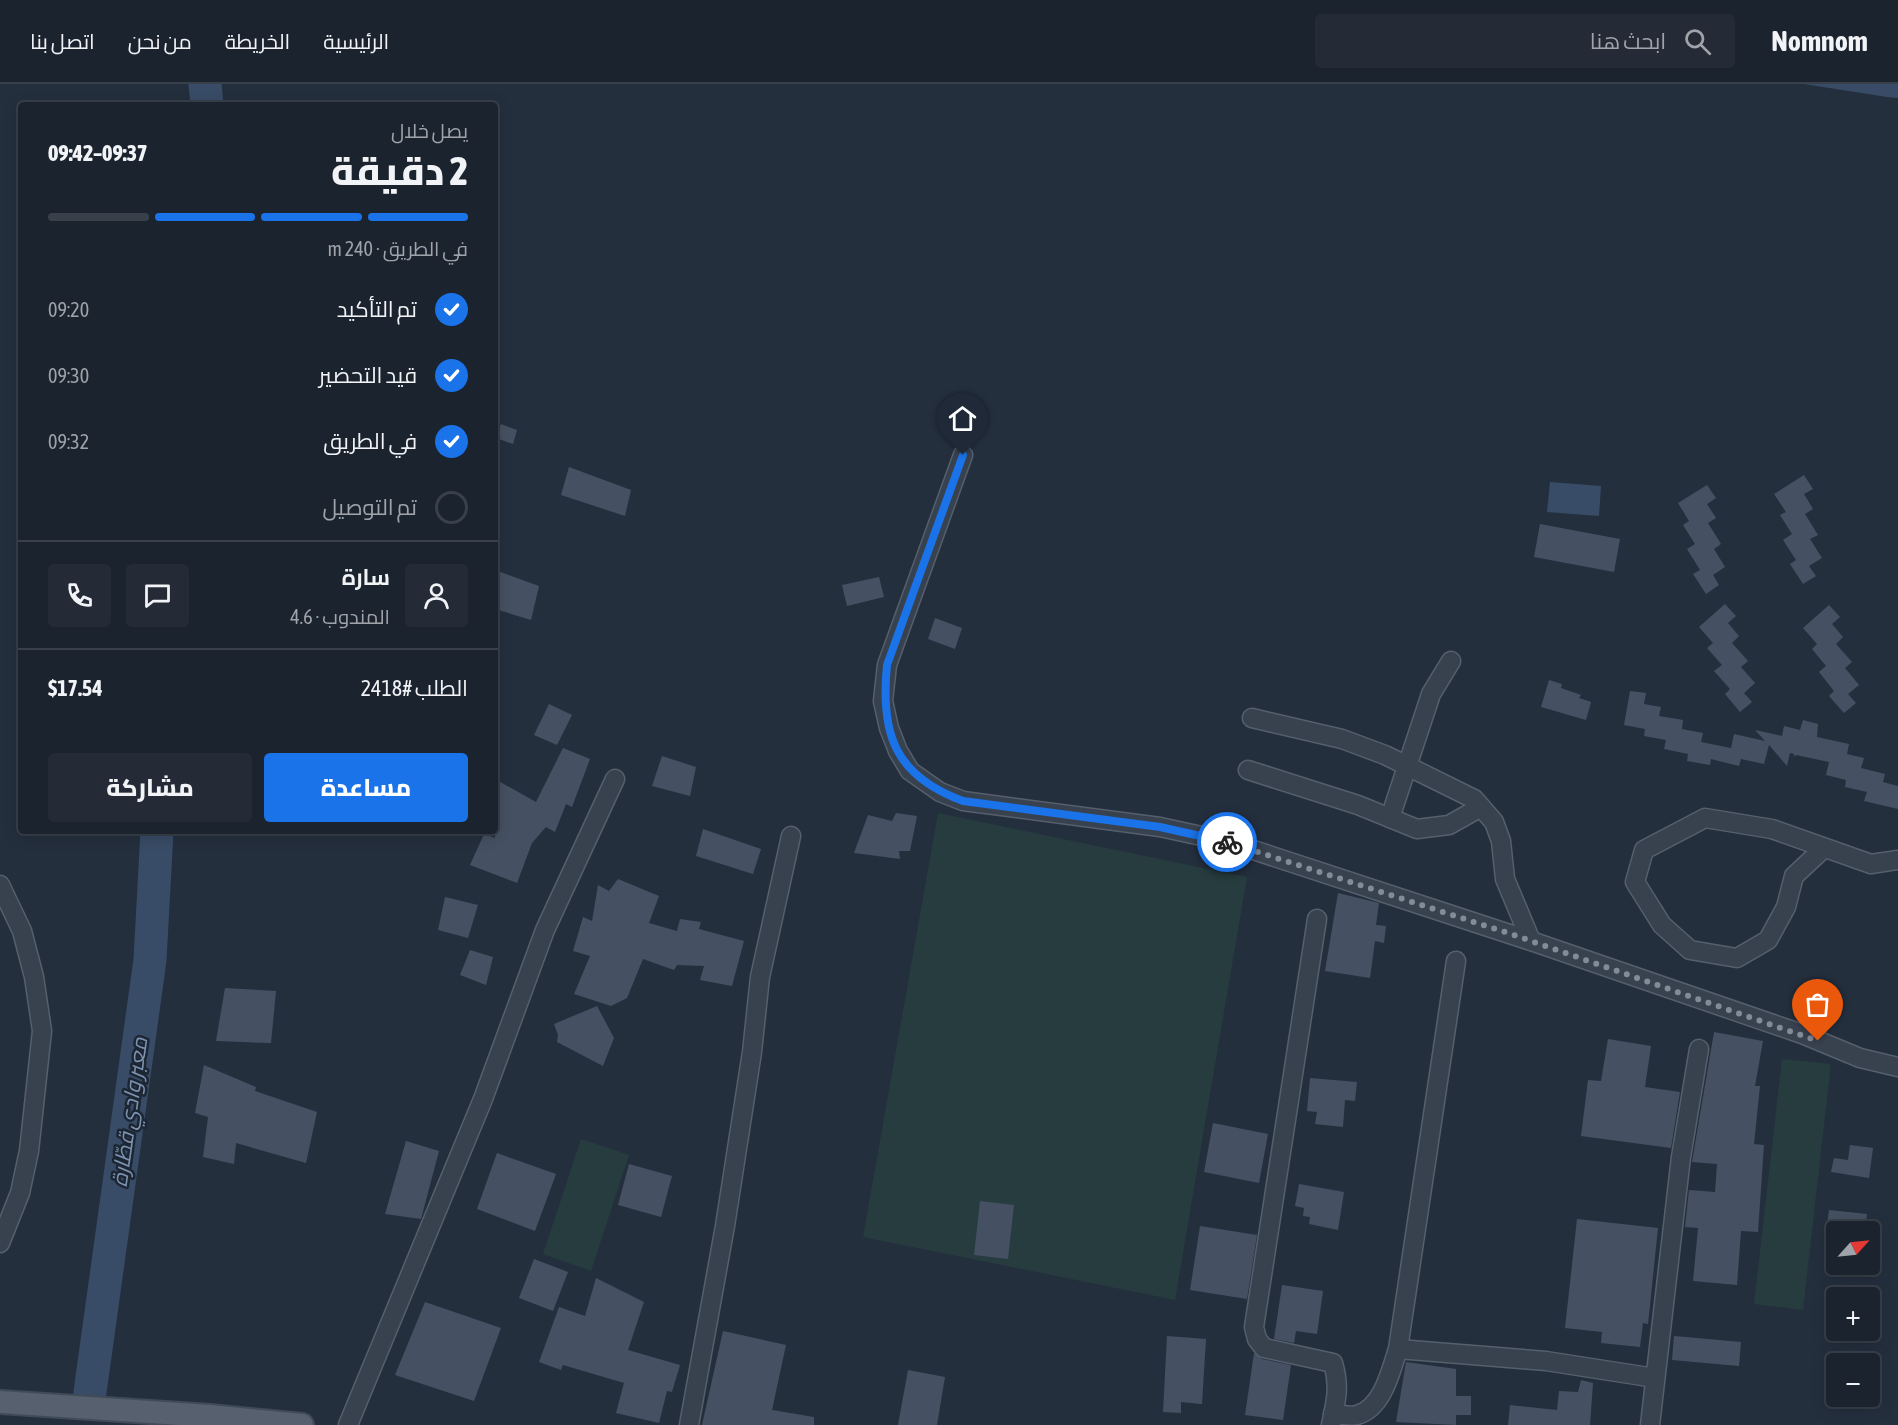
<!DOCTYPE html>
<html lang="ar">
<meta charset="utf-8">
<style>
body{margin:0;font-family:"Asap Condensed",Cairo,sans-serif;background:#242b36;color:#f1f3f6;direction:rtl;height:100vh;display:flex;flex-direction:column;font-size:22px;white-space:nowrap}
*{box-sizing:border-box;margin:0}
p{font-size:20px;color:#a0a4aa}
.icon{flex:none;width:33px;height:33px;fill:none;stroke:currentColor;stroke-width:2;stroke-linecap:round;stroke-linejoin:round}
.map{position:relative;flex:1;overflow:hidden;direction:ltr}
.sheet{position:absolute;left:18px;top:18px;width:480px;height:732px;display:flex;flex-direction:column;background:#1b232e;border-radius:6px;box-shadow:0 3px 15px #0003,0 0 0 2px #39404a;direction:rtl}
.sheet>*{flex:none}
.needle{width:39px;rotate:63deg}
.buttons{position:absolute;left:1826px;top:1137px;display:grid;gap:12px}
.buttons a{display:grid;place-items:center;width:54px;height:54px;border-radius:6px;background:#1b232e;box-shadow:0 3px 15px #0003,0 0 0 2px #39404a;font-size:30px}
.pin{position:absolute;display:grid;place-items:center;width:51px;height:51px;color:#fff;margin:-62px -26px;border-radius:50% 50% 50% 0;rotate:-45deg;box-shadow:0 0 6px #0007}
.pin .icon{rotate:45deg}
.courier{position:absolute;display:grid;place-items:center;width:60px;height:60px;margin:-30px;border:4px solid #1a73e8;border-radius:50%;background:#fff;color:#222;box-shadow:0 2px 8px #0007}
.summary em{font-style:normal;font-weight:800}
.summary div{display:flex;flex-direction:column-reverse}
.summary{display:flex;align-items:center;justify-content:space-between;height:102px;padding:0 30px}
h1{font-size:39px;font-weight:800;line-height:45px}
.bar{display:grid;grid-template-columns:repeat(4,1fr);gap:9px 6px;align-content:center;height:72px;padding:0 30px}
.bar i{height:8px;border-radius:4px;background:#39404a}
.bar .selected{background:#1a73e8}
.bar p{grid-column:span 4}
.line{display:flex;align-items:center;gap:15px;padding:0 30px;border-top:2px solid #39404a}
.line div{flex:1}
.round{display:grid;place-items:center;flex:none;width:63px;height:63px;border-radius:6px;background:#242b36}
ol{padding:0 30px;list-style:none}
li{display:flex;align-items:center;gap:18px;height:66px}
li p{margin-inline-start:auto}
li .icon{padding:6px;border-radius:50%;background:#1a73e8;color:#fff;stroke-width:4}
li:last-child{color:#a0a4aa}
li i{width:33px;height:33px;border:3px solid #39404a;border-radius:50%}
.action{display:flex;gap:12px;margin-top:auto;padding:12px 30px}
.action a{flex:1;height:69px;border-radius:6px;background:#1a73e8;color:#fff;font-size:24px;font-weight:800;line-height:69px;text-align:center}
.action a+a{background:#242b36;color:#f1f3f6}
header{display:flex;align-items:center;gap:36px;box-sizing:border-box;height:84px;padding:0 30px;background:#1b232e;border-bottom:2px solid #39404a}
header strong{font-size:28px}
nav{display:flex;gap:33px;margin-inline-start:auto;font-size:21px}
.search{width:420px;height:54px;background:#242b36;display:flex;align-items:center;gap:15px;box-sizing:border-box;padding:0 21px;border-radius:6px;color:#a0a4aa;font-size:22px}
.map>svg:first-child{display:block}
.green{fill:#263c3f}
.water{fill:#394c67}
.lines{fill:none;stroke-linecap:round;stroke-linejoin:round}
.river{stroke:#394c67;stroke-width:33}
.building{fill:#455162}
.minor-casing{stroke:#565f6c;stroke-width:21}
.major-casing{stroke:#414a57;stroke-width:26}
.minor{stroke:#38414e;stroke-width:18}
.major{stroke:#56606e;stroke-width:22}
.done{stroke:#828b98;stroke-width:6;stroke-dasharray:0 10.8}
.route{stroke:#1a73e8;stroke-width:8}
.labels{text-anchor:middle;dominant-baseline:central;stroke-width:5;stroke-linejoin:round;paint-order:stroke}
.water-label{font-size:22px;font-style:italic;fill:#7c92b1;stroke:#1d2633}
</style>
<header>
<strong>Nomnom</strong>
<div class="search"><svg class="icon" aria-label="search" viewBox="0 0 24 24"><circle cx="10" cy="10" r="6"/><path d="M15 15l6 6"/></svg>ابحث هنا</div>
<nav><a>الرئيسية</a><a>الخريطة</a><a>من نحن</a><a>اتصل بنا</a></nav>
</header>
<div class="map">
<svg width="1898" height="1341" viewBox="0 0 1898 1341">
<rect width="100%" height="100%" fill="#242f3e"/>
<g class="green">
<polygon points="938,729 1247,793 1175,1216 863,1153"/>
<polygon points="1782,975 1831,980 1803,1226 1754,1220"/>
<polygon points="581,1055 629,1071 591,1187 543,1170"/>
</g>
<g class="water">
<polygon points="1804,0 1898,0 1898,14 1887,13"/>
<polygon points="1550,398 1601,402 1599,432 1547,428"/>
</g>
<g class="lines">
<g class="river">
<polyline points="205,0 207,21"/>
<polyline points="90,1308 150,876 157,747"/>
</g>
</g>
<g class="building">
<polygon points="501,340 517,346 513,360 496,354"/>
<polygon points="569,383 631,406 625,432 561,411"/>
<polygon points="1804,391 1813,405 1804,410 1813,425 1805,430 1818,451 1810,455 1822,474 1809,482 1816,492 1803,500 1790,480 1796,476 1783,456 1792,450 1780,431 1786,428 1774,410"/>
<polygon points="1707,401 1716,414 1707,420 1716,434 1708,439 1721,460 1714,465 1725,483 1713,491 1719,501 1706,510 1693,490 1700,486 1687,465 1695,460 1683,441 1689,437 1678,419"/>
<polygon points="1540,440 1620,455 1614,488 1534,473"/>
<polygon points="495,486 539,502 531,536 495,525"/>
<polygon points="879,493 884,513 847,522 842,501"/>
<polygon points="1725,520 1736,532 1728,539 1739,552 1732,559 1748,577 1741,583 1755,599 1744,609 1752,618 1740,628 1725,610 1730,605 1714,587 1722,581 1707,564 1713,559 1699,543"/>
<polygon points="1829,521 1840,533 1832,540 1843,553 1836,560 1852,578 1845,584 1859,601 1848,610 1856,619 1844,629 1829,612 1834,607 1819,588 1826,582 1812,565 1817,560 1803,544"/>
<polygon points="935,534 962,544 955,565 928,555"/>
<polygon points="1549,596 1562,600 1561,604 1581,611 1579,614 1591,618 1586,636 1541,623"/>
<polygon points="1630,607 1646,609 1644,620 1661,623 1659,632 1683,636 1682,645 1703,649 1701,658 1731,664 1734,650 1765,657 1755,646 1782,652 1784,642 1800,646 1803,636 1818,640 1817,653 1849,660 1847,670 1864,674 1861,684 1885,690 1883,698 1898,702 1898,725 1864,717 1867,708 1845,703 1846,696 1826,691 1829,678 1796,671 1794,673 1794,670 1790,669 1787,682 1769,661 1764,680 1741,675 1739,682 1711,675 1710,681 1687,677 1688,670 1664,665 1666,656 1644,652 1645,645 1624,641"/>
<polygon points="549,620 572,631 557,661 534,651"/>
<polygon points="563,664 590,675 572,723 566,720 555,748 546,743 532,759 517,799 470,781 484,750 495,754 495,695 536,718"/>
<polygon points="662,672 696,683 690,712 652,702"/>
<polygon points="896,729 917,732 910,767 899,767 900,775 854,769 868,731 892,737"/>
<polygon points="703,745 761,765 753,790 696,772"/>
<polygon points="618,795 659,812 649,839 677,847 680,835 701,838 699,845 744,857 732,902 700,896 704,882 677,881 674,886 643,875 627,914 611,922 574,910 590,872 573,867 583,833 592,837 598,801 609,807"/>
<polygon points="1338,809 1379,819 1376,841 1386,842 1384,859 1375,857 1370,894 1325,887"/>
<polygon points="445,813 478,821 468,854 438,846"/>
<polygon points="470,866 493,873 486,901 460,891"/>
<polygon points="225,904 276,907 271,959 216,957"/>
<polygon points="597,922 614,954 603,982 557,958 558,951 554,940"/>
<polygon points="1714,948 1763,957 1755,1002 1760,1002 1754,1060 1764,1061 1758,1148 1741,1147 1737,1201 1693,1197 1698,1144 1685,1143 1689,1106 1715,1108 1717,1080 1692,1078"/>
<polygon points="1608,955 1651,962 1645,1003 1680,1008 1671,1064 1581,1052 1588,996 1601,997"/>
<polygon points="204,981 256,1003 255,1007 317,1028 306,1079 236,1059 234,1080 203,1073 208,1033 195,1029"/>
<polygon points="1310,994 1357,998 1355,1017 1345,1016 1343,1043 1315,1040 1317,1028 1307,1027"/>
<polygon points="1213,1039 1268,1050 1259,1099 1204,1088"/>
<polygon points="406,1057 439,1067 421,1135 385,1130"/>
<polygon points="1850,1061 1873,1064 1869,1094 1831,1088 1834,1074 1848,1076"/>
<polygon points="497,1069 556,1090 535,1147 477,1125"/>
<polygon points="629,1080 672,1092 661,1133 618,1121"/>
<polygon points="1299,1100 1344,1108 1338,1146 1309,1140 1310,1133 1303,1132 1304,1124 1295,1122"/>
<polygon points="980,1117 1014,1121 1008,1175 974,1171"/>
<polygon points="1829,1126 1867,1130 1865,1148 1826,1148"/>
<polygon points="1577,1135 1658,1144 1648,1240 1643,1239 1640,1263 1601,1259 1602,1248 1565,1244"/>
<polygon points="1200,1142 1257,1151 1247,1215 1190,1206"/>
<polygon points="534,1175 568,1188 553,1227 519,1214"/>
<polygon points="596,1194 644,1218 628,1266 680,1281 672,1308 667,1307 659,1339 616,1329 624,1299 563,1281 561,1286 539,1278 559,1223 585,1232"/>
<polygon points="1282,1201 1323,1207 1317,1250 1296,1247 1294,1259 1274,1255"/>
<polygon points="425,1218 501,1244 474,1317 395,1291"/>
<polygon points="723,1247 786,1261 772,1326 814,1333 814,1341 702,1341"/>
<polygon points="1167,1252 1206,1255 1202,1320 1181,1318 1181,1329 1163,1328"/>
<polygon points="1674,1252 1741,1258 1739,1282 1672,1276"/>
<polygon points="1254,1269 1262,1275 1291,1281 1283,1336 1245,1331"/>
<polygon points="1406,1278 1456,1285 1456,1312 1471,1312 1471,1331 1456,1331 1456,1341 1396,1338"/>
<polygon points="908,1286 945,1293 937,1341 898,1341"/>
<polygon points="1581,1296 1593,1299 1590,1341 1508,1341 1510,1321 1557,1326 1559,1307 1578,1308"/>
</g>
<g class="lines">
<defs>
<g id="minor">
<polyline points="963,371 887,581 883,617 889,644 898,667 910,687 940,708 963,717 1160,743 1229,758 1531,857 1802,950 1860,974 1898,983"/>
<polyline points="1252,634 1342,655 1385,671 1474,715 1494,738 1501,757 1505,795 1531,857"/>
<polyline points="1248,686 1358,721 1417,745 1449,741 1481,723"/>
<polyline points="1390,734 1431,610 1451,577"/>
<polyline points="1824,764 1794,792 1786,823 1768,856 1737,874 1690,866 1662,841 1635,798 1644,766 1705,734 1772,745 1871,780 1898,776"/>
<polyline points="0,801 22,847 34,893 42,947 29,1067 20,1109 0,1159"/>
<path d="M1317 835 1254 1243 1257 1255 1264 1264 1333 1279C1340 1302 1336 1318 1331 1341"/>
<polyline points="1398,1265 1546,1277 1655,1294"/>
<path d="M1333 1330C1340 1330 1351 1333 1357 1331 1383 1324 1391 1286 1398 1265L1456 877"/>
<polyline points="348,1341 483,1015 545,846 615,695"/>
<polyline points="689,1341 725,1142 752,968 760,893 791,752"/>
<polyline points="1650,1341 1681,1073 1699,965"/>
</g>
<polyline id="major" points="0,1318 210,1332 302,1341"/>
</defs>
<use href="#minor" class="minor-casing"/>
<use href="#major" class="major-casing"/>
<use href="#minor" class="minor"/>
<use href="#major" class="major"/>
</g>
<g class="lines">
<polyline class="done" points="1227,758 1511,850 1818,957"/>
<path class="route" d="M963 371 887 581C880 650 895 692 963 717L1160 743 1227 758"/>
</g>
<g class="labels">
<g class="water-label">
<text transform="translate(129 1028) rotate(-82)">معبر وادي قطّارة</text>
</g>
</g>
</svg>
<div class="buttons">
<a><svg class="needle" viewBox="-14 -14 28 28"><path d="M0-13l5 13h-10z" fill="#e53935"/><path d="M0 13l5-13h-10z" fill="#a0a4aa"/></svg></a>
<a>+</a>
<a>−</a>
</div>
<div class="pin" style="left:1818px;top:957px;background:#ea580c"><svg class="icon" aria-label="bag" viewBox="0 0 24 24"><path d="M5 8h14l-1 12H6zM9 8a3 3 0 0 1 6 0"/></svg></div>
<div class="pin" style="left:963px;top:371px;background:#1f2937"><svg class="icon" aria-label="home" viewBox="0 0 24 24"><path d="M3 11l9-7 9 7M6 9v11h12V9"/></svg></div>
<div class="courier" style="left:1227px;top:758px"><svg class="icon" aria-label="bike" viewBox="0 0 24 24"><circle cx="6" cy="16" r="4"/><circle cx="18" cy="16" r="4"/><path d="M6 16l4-8h5l3 8M10 8l3 8H6M13 5h3"/></svg></div>
<section class="sheet">
<div class="summary"><div><h1>2 دقيقة</h1><p>يصل خلال</p></div><em>09:37–09:42</em></div>
<div class="bar"><i class="selected"></i><i class="selected"></i><i class="selected"></i><i></i><p>في الطريق · 240 m</p></div>
<ol>
<li><svg class="icon" aria-label="check" viewBox="0 0 24 24"><path d="M5 12l5 5 9-10"/></svg>تم التأكيد<p>09:20</p></li>
<li><svg class="icon" aria-label="check" viewBox="0 0 24 24"><path d="M5 12l5 5 9-10"/></svg>قيد التحضير<p>09:30</p></li>
<li><svg class="icon" aria-label="check" viewBox="0 0 24 24"><path d="M5 12l5 5 9-10"/></svg>في الطريق<p>09:32</p></li>
<li><i></i>تم التوصيل</li>
</ol>
<div class="line" style="height:108px"><a class="round"><svg class="icon" aria-label="person" viewBox="0 0 24 24"><circle cx="12" cy="8" r="4"/><path d="M4 21q1-7 8-7t8 7"/></svg></a><div><b>سارة</b><p>المندوب · 4.6</p></div><a class="round"><svg class="icon" aria-label="chat" viewBox="0 0 24 24"><path d="M4 5h16v11H9l-5 4z"/></svg></a><a class="round"><svg class="icon" aria-label="phone" viewBox="0 0 24 24"><path d="M5 4h4l2 5-3 2q2 4 5 5l2-3 5 2v4C11 20 4 13 5 4z"/></svg></a></div>
<div class="line" style="height:78px"><div>الطلب #2418</div><b>$17.54</b></div>
<div class="action"><a>مساعدة</a><a>مشاركة</a></div>
</section>
</div>
